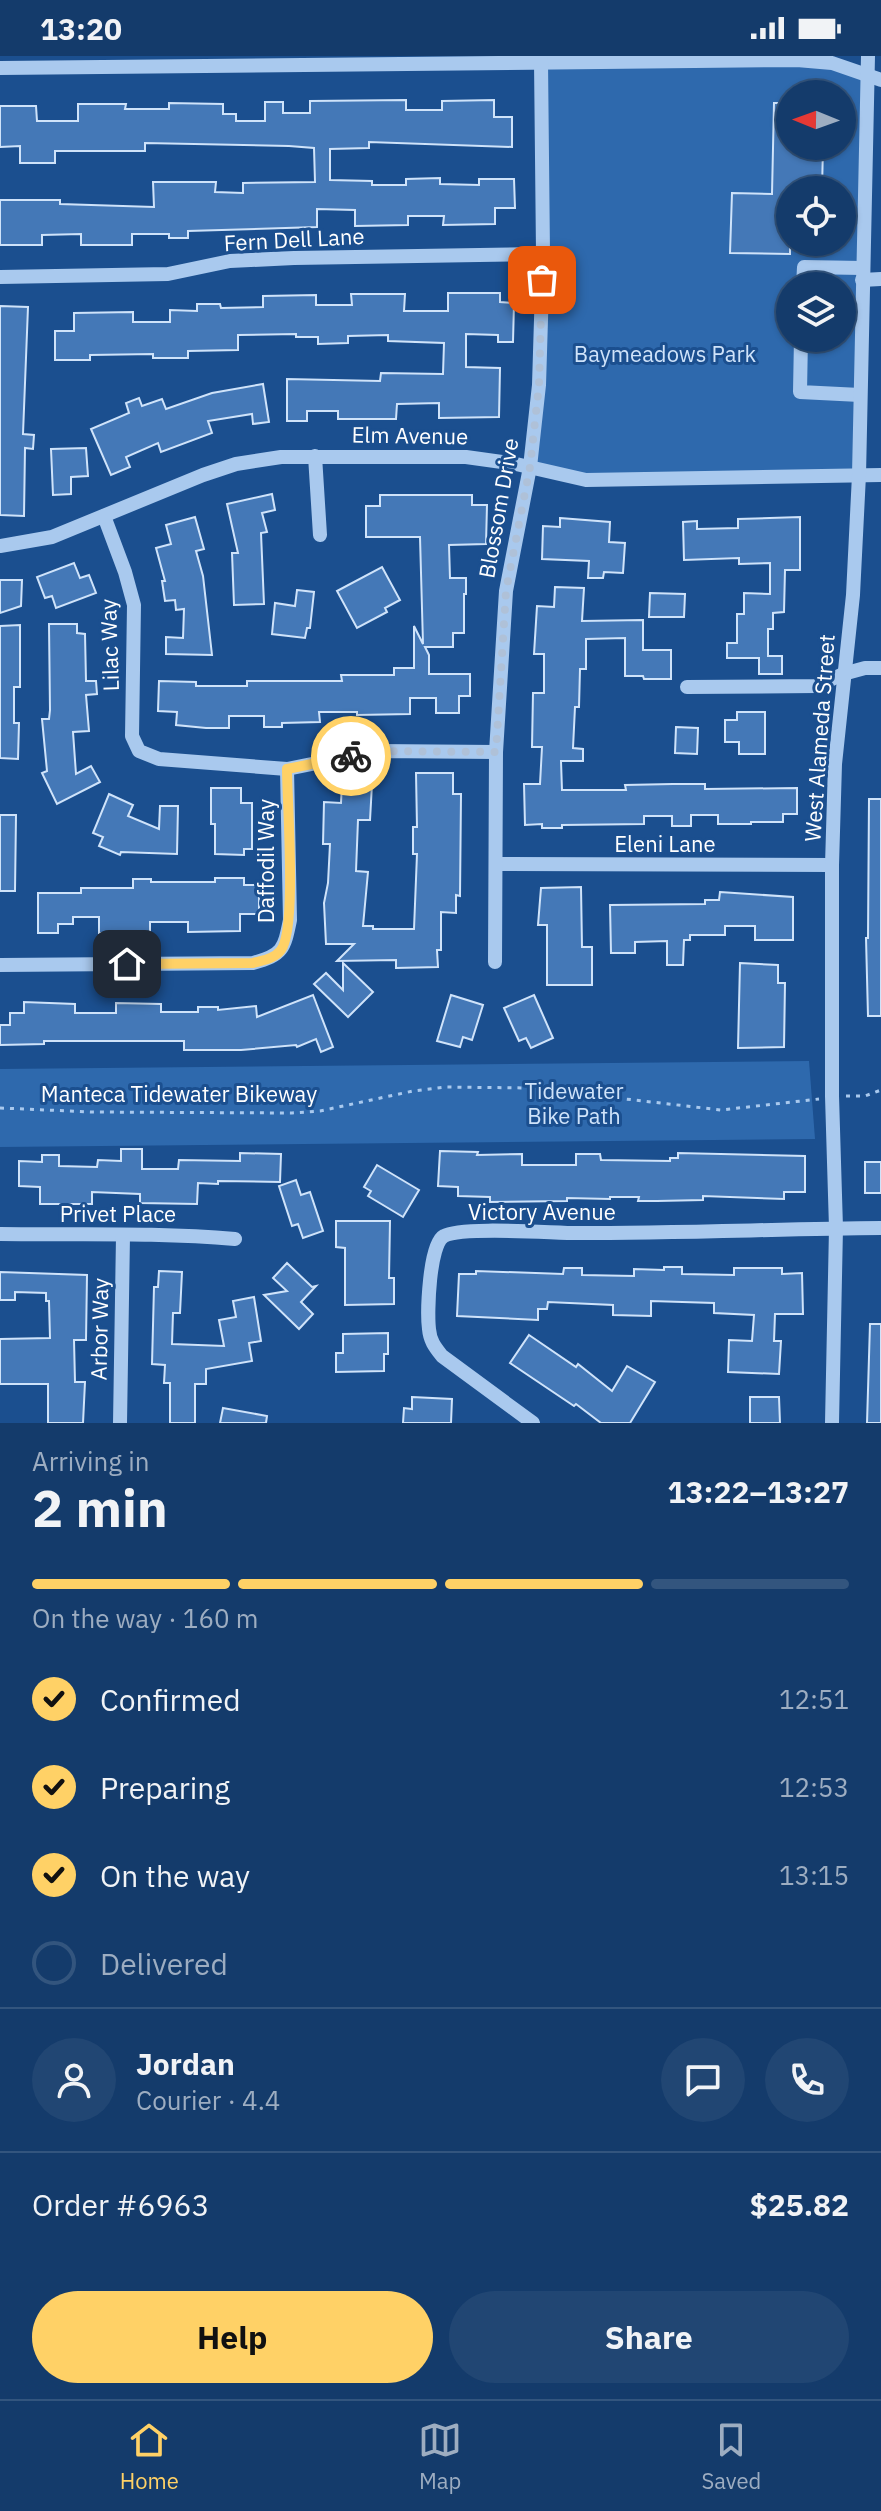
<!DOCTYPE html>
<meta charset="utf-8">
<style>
body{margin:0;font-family:"IBM Plex Sans",sans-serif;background:#214673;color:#f1f3f6;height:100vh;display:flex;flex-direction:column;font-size:30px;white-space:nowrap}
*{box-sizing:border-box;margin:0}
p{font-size:26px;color:#9dadc1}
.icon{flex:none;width:44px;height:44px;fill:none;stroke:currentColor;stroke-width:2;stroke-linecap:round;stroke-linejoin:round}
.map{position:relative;height:1367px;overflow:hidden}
.panel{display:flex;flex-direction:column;background:#143b6b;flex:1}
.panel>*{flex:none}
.needle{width:52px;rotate:271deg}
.buttons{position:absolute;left:776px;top:24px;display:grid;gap:16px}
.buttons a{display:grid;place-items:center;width:80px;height:80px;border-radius:50%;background:#143b6b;box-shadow:0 2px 6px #0004,0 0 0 2px #33557e;font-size:40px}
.pin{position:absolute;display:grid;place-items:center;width:68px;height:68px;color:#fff;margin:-34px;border-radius:16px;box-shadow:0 4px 12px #0006}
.courier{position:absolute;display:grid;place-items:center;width:80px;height:80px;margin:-40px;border:6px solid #ffd166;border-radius:50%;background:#fff;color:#222;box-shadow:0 2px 10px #0007}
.summary em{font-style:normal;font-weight:800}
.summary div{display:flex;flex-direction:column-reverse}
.summary{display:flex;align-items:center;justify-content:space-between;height:136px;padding:0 32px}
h1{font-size:52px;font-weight:800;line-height:60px}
.bar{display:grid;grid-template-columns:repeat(4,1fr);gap:12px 8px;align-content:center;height:96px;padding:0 32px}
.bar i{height:10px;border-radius:6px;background:#33557e}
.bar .current{background:#ffd166}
.bar p{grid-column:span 4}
.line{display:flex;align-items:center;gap:20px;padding:0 32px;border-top:2px solid #33557e}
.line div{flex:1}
.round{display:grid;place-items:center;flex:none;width:84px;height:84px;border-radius:42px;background:#214673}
ol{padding:0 32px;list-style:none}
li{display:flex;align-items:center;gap:24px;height:88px}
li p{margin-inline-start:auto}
li .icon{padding:8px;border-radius:50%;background:#ffd166;color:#111;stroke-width:4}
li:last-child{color:#9dadc1}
li i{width:44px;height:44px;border:4px solid #33557e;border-radius:50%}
.cta{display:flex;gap:16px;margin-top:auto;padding:16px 32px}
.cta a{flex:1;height:92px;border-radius:48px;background:#ffd166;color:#111;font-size:32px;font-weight:800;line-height:92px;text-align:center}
.cta a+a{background:#214673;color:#f1f3f6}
.status{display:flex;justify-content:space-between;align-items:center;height:56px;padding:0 40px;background:#143b6b;direction:ltr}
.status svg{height:22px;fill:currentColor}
.tabs{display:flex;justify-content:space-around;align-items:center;height:112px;border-top:2px solid #33557e;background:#143b6b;font-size:22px;color:#9dadc1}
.tabs a{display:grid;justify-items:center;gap:4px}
.tabs .current{color:#ffd166}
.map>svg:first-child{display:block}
.green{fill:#2e69ad;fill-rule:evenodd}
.building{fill:#4478b7;stroke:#cfe3fa;stroke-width:2}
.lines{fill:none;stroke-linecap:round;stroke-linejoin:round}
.path{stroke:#a9c9ee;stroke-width:3;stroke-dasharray:4 6;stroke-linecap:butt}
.minor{stroke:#a9c9ee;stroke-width:14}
.done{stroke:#afc1d8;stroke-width:8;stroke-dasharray:0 14.4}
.route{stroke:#ffd166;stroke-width:10}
.labels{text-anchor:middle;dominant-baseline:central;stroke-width:6;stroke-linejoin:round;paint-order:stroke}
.street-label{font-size:22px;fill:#fff;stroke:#1b4f8f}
.park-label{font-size:22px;fill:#cfe3fa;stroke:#1b4f8f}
</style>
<div class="status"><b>13:20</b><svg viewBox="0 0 49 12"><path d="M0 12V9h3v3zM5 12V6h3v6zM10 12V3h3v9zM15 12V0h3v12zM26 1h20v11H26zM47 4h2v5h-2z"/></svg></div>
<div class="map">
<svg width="881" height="1367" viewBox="0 0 881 1367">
<rect width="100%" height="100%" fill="#1b4f8f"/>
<g class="green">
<path d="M797 4 867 19 859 419 586 424 530 411 539 329 541 5ZM790 38H842V90H790ZM790 134H842V186H790ZM790 230H842V282H790Z"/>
<polygon points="809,1005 815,1083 0,1091 0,1013"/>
</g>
<g class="building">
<polygon points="406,44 406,54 442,54 442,45 494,44 494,61 512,61 512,91 369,86 369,92 330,93 330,124 372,125 372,129 406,129 406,123 440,122 440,128 479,129 479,123 514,123 515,152 495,152 495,168 443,169 444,160 408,160 408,169 355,170 355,154 317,153 317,171 188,175 188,182 169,182 169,178 132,178 132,189 81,189 81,178 42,179 42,189 0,189 0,144 60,144 60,148 154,151 153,126 216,126 215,136 243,137 243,127 315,126 314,92 289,90 145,87 145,95 55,95 55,107 20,107 20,90 0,91 0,50 36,50 37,65 78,65 78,48 126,48 125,53 169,53 169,47 223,48 223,58 236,58 236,65 265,65 265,46 283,46 283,57 310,57 310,45"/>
<polygon points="774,47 790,47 790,90 823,90 822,134 790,134 790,198 730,197 732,137 772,138"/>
<polygon points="448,237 500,237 500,246 514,247 513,286 498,286 498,279 466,278 466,311 500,312 499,361 439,362 439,347 397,348 396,363 338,363 338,355 307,355 307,365 287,365 287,323 380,325 381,317 443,318 444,287 388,285 388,279 348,280 348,287 318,288 318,281 296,281 296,278 238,279 238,294 188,295 188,302 153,302 153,298 90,299 90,304 55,304 55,275 74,275 74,257 133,256 133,266 170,266 170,254 197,255 197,248 220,248 221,252 263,251 263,240 316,239 316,249 352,249 351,238 405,238 404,255 448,255"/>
<polygon points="0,250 28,251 23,378 34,379 33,393 25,392 24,460 0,459"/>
<polygon points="263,328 269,366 253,368 252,358 208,365 212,377 161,396 158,387 126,401 130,411 111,419 91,373 129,357 126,347 139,342 142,350 162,343 166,353 212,337"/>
<polygon points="86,392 88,420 71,421 71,438 53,439 51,393"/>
<polygon points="272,438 275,454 262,457 267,476 261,477 264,548 234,549 232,497 238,497 227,448"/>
<polygon points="380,439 472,439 472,449 487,449 486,488 449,489 450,522 466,522 466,538 464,538 464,577 453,577 453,591 425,591 429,599 429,618 470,618 470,640 459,640 459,657 436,657 436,642 410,642 410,658 357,659 357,656 319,656 320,666 282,667 282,671 264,671 264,660 229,660 229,672 206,672 176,669 177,656 158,655 159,625 196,626 196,630 247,630 247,625 342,625 341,619 394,619 394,612 414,612 414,570 423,588 420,481 366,481 366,450 380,450"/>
<polygon points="195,461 204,493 196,495 203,520 212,599 166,598 166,581 183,582 184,553 176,554 175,544 165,545 162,525 165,525 156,492 171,488 166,469"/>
<polygon points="800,461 800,514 785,514 784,556 773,557 773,573 768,573 768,600 782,600 782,618 759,618 759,602 727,602 727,587 737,587 737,558 744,558 744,537 770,538 770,507 739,508 739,502 684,504 683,466 697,465 697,473 738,472 738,463"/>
<polygon points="560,462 610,466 609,486 625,487 623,517 604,516 603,522 588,522 589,505 542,503 543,470 560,471"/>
<polygon points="74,507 80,522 89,519 96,537 56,552 52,540 45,542 37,521"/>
<polygon points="382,511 400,544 385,552 387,556 357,572 337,535"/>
<polygon points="0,524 22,524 21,550 0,557"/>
<polygon points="555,531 584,532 582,565 643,564 643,594 671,594 671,623 644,623 643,620 625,620 625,582 586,583 586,613 580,613 579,651 575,651 573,692 583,693 583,705 561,705 562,734 626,734 625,729 673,728 705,728 705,733 797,732 797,758 783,758 783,766 751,766 751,768 718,768 718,759 691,759 691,770 672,770 672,760 644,760 644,768 562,769 562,772 542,772 542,768 525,769 524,728 540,728 542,691 532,691 533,637 544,637 544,598 534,598 537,550 554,551"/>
<polygon points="297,534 314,536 310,572 307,572 305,582 272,578 275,547 295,550"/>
<polygon points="650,537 685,538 684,561 649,561"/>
<polygon points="49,568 77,568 77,577 85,578 86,625 96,625 97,638 86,639 89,675 73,676 76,718 91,710 100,726 57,748 42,717 47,715 42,663 49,663 50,654"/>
<polygon points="20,569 20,631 14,631 14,667 19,667 18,703 0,702 0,570"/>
<polygon points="737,656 765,656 765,698 739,698 739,686 725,686 725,664 737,664"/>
<polygon points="676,671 698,672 697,698 675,697"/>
<polygon points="416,717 453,717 453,738 461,738 460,840 456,839 456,857 441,856 441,894 437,894 438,911 396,912 396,904 337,905 354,888 326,888 324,847 328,827 330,788 323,788 324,746 341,747 342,727 372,728 370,764 358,764 356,815 368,816 363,870 373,870 373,873 414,873 417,798 413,798 413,771 417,771"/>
<polygon points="211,732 241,732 241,747 252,747 252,793 244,793 244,799 215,798 215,768 211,768"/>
<polygon points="109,738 133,749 128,760 159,773 160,750 178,750 177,798 121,796 120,799 99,790 103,781 93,777"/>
<polygon points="869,743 881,743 881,960 868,960 866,882 868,882"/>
<polygon points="0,759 16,759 15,835 0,835"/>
<polygon points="215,822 244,822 244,829 259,829 259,858 240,858 240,875 188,876 188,866 150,866 150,877 99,877 99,861 73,861 73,868 58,868 58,877 38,877 38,837 81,837 81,832 133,832 133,823 151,823 151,826 215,826"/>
<polygon points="581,831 582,891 592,891 592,929 547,929 547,869 538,869 541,832"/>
<polygon points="720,836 793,841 793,884 755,884 755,870 725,870 725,879 690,879 690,884 684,884 683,909 667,909 667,885 635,886 635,897 611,897 610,849 705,848 705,844 719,844"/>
<polygon points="343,907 373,936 348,961 314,928 326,917 343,934"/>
<polygon points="740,907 778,909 778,927 785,927 784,991 738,992"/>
<polygon points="313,939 333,991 321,996 316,983 297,991 296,989 241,994 184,994 184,985 44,985 44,988 0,989 0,969 10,969 10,957 24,957 24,946 75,948 75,957 116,957 116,947 161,948 161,956 198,956 198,951 218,951 218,954 256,950 257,961"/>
<polygon points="451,939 483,949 472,984 463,981 460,991 437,985"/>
<polygon points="534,939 553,982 531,992 526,982 519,985 504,952"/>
<polygon points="121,1093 142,1093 142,1113 178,1113 179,1104 240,1105 240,1097 281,1098 280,1126 218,1125 218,1128 198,1127 197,1148 140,1147 140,1138 92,1136 92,1148 40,1148 40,1131 19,1130 19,1105 42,1106 42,1099 59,1099 59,1110 97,1111 98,1104 121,1105"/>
<polygon points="440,1095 478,1096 477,1099 522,1098 522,1109 576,1109 576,1098 600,1098 601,1104 670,1105 670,1102 678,1102 678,1097 805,1100 805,1136 784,1136 784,1143 703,1140 703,1144 657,1145 638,1145 639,1141 610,1141 610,1143 567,1142 567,1145 490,1146 490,1141 458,1140 458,1131 438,1130"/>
<rect x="865" y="1106" width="16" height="31"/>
<polygon points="377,1109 419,1134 403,1161 368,1140 371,1135 364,1131"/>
<polygon points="296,1124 301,1139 310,1136 323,1175 303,1182 298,1168 292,1170 279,1130"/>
<polygon points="336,1165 390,1165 389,1222 394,1222 394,1248 345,1249 345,1192 336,1191"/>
<polygon points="287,1207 312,1231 316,1230 301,1246 313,1258 299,1273 264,1239 287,1235 273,1222"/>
<polygon points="664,1211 682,1211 682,1218 734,1219 734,1212 782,1212 782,1218 802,1217 803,1258 775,1258 774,1285 781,1285 779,1318 728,1316 729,1284 752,1285 754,1259 714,1257 714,1247 651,1245 651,1260 613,1259 613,1249 548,1246 547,1253 538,1253 538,1264 457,1260 459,1218 476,1218 476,1215 563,1218 564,1212 582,1212 582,1219 634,1220 634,1213 664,1214"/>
<polygon points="159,1215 182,1216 180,1257 173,1257 172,1288 224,1290 219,1264 236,1261 233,1245 254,1241 261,1285 249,1287 252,1305 206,1313 206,1328 195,1328 195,1367 170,1367 170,1327 164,1327 165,1309 152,1308 154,1231 158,1231"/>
<polygon points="0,1216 87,1219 86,1284 74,1284 75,1326 85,1326 83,1367 48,1367 48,1328 0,1328 0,1283 50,1282 49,1245 46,1245 46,1237 15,1236 15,1244 0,1244"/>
<polygon points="870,1268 881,1268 881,1367 867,1367"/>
<polygon points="388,1277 388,1298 384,1298 384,1315 336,1316 336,1297 343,1297 343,1278"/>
<polygon points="529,1279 576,1311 578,1308 612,1335 627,1310 655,1326 630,1367 601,1367 576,1348 574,1350 510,1307"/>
<polygon points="412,1341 452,1343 451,1367 403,1367 404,1352 412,1353"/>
<polygon points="750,1341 779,1341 780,1367 750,1367"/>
<polygon points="223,1352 267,1360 266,1367 220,1367"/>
</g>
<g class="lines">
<g class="path">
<polyline points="846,1040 865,1040 881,1034"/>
<polyline points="0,1052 92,1056 292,1057 320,1055 413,1035 445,1031 530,1032 721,1054 819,1043"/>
</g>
<g class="minor">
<polyline points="0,12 797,4 832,7 881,24"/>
<polyline points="0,221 168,218 230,205 294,202 543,198"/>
<polyline points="862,224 881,223"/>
<polyline points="803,230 804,211 862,212"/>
<polyline points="801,282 800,336 860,339"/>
<polyline points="315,400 320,479"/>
<polyline points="104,460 125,516 134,549 132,680 139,695 159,703 287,713 376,695 496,696"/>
<polyline points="0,490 52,481 203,419 236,408 281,401 466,401 516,408 586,424 881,419"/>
<polyline points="687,631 817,630 843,618 865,612 881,612"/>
<polyline points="497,808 832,809"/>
<polyline points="495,906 496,696 506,535 530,411 539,329 543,198 541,5"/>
<path d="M0 909 253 907C283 899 284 893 290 864L287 713"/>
<path d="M0 1178C79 1179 157 1176 235 1183"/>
<polyline points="120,1367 123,1180"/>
<path d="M533 1367 442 1300C435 1291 430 1285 429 1273 427 1257 429 1188 444 1180 461 1170 552 1177 577 1177 678 1177 780 1173 881 1172"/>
<polyline points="832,1367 836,1172 832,1040 832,809 835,708 853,539 859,419 868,0"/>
</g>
</g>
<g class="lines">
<polyline class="done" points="351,700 376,695 496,696 506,535 530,411 539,329 542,224"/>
<path class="route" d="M127 908 253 907C264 904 274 903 281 894 297 873 287 745 287 713L351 700"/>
</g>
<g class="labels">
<g class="street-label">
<text transform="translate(294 183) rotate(-3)">Fern Dell Lane</text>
<text transform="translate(410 379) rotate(1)">Elm Avenue</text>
<text transform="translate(498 452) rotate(-80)">Blossom Drive</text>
<text transform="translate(109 589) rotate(-92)">Lilac Way</text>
<text transform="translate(819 682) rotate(-86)">West Alameda Street</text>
<text x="665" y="787">Eleni Lane</text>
<text transform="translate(265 805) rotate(-90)">Daffodil Way</text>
<text x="179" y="1037">Manteca Tidewater Bikeway</text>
<text x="542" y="1155">Victory Avenue</text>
<text x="118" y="1157">Privet Place</text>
<text transform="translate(99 1273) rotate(-89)">Arbor Way</text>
</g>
<g class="park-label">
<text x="665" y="297">Baymeadows Park</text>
<text x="574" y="1034">Tidewater<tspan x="574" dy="25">Bike Path</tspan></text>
</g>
</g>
</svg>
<div class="buttons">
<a><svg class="needle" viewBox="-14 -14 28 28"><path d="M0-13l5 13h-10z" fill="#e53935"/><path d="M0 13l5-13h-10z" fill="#9dadc1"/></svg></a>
<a><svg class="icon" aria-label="locate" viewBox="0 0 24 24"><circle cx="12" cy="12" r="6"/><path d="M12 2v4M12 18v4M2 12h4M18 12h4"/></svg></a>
<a><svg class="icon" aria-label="layers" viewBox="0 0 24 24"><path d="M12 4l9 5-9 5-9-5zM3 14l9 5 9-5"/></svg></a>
</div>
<div class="pin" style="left:542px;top:224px;background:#ea580c"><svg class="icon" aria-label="bag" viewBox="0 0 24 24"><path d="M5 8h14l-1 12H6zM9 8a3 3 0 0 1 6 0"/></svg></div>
<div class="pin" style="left:127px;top:908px;background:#1f2937"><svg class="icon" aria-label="home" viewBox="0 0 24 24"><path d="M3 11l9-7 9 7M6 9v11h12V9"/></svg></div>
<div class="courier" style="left:351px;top:700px"><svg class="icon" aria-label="bike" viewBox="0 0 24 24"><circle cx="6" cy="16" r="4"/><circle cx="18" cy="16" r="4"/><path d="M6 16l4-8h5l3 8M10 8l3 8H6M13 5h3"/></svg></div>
</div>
<section class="panel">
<div class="summary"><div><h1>2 min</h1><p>Arriving in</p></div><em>13:22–13:27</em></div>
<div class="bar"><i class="current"></i><i class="current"></i><i class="current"></i><i></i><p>On the way · 160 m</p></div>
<ol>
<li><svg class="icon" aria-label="check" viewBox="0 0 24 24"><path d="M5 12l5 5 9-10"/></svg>Confirmed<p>12:51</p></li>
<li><svg class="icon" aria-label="check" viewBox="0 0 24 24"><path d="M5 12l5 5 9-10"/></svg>Preparing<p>12:53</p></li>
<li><svg class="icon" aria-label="check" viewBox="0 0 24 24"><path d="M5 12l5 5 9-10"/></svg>On the way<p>13:15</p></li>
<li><i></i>Delivered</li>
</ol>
<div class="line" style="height:144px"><a class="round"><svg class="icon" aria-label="person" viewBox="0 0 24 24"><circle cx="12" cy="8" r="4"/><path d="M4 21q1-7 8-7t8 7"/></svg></a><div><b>Jordan</b><p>Courier · 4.4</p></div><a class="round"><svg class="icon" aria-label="chat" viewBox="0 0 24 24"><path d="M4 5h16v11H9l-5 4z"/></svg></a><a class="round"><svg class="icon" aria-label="phone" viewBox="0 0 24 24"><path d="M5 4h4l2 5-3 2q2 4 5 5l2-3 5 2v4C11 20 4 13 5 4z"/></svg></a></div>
<div class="line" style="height:104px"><div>Order #6963</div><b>$25.82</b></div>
<div class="cta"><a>Help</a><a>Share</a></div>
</section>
<nav class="tabs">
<a class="current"><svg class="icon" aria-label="home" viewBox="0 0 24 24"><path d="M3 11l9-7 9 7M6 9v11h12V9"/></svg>Home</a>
<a><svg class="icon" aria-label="map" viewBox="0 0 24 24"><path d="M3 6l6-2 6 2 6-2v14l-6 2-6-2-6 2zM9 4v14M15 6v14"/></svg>Map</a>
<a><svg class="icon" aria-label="saved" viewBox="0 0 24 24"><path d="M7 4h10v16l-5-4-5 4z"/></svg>Saved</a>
</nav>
